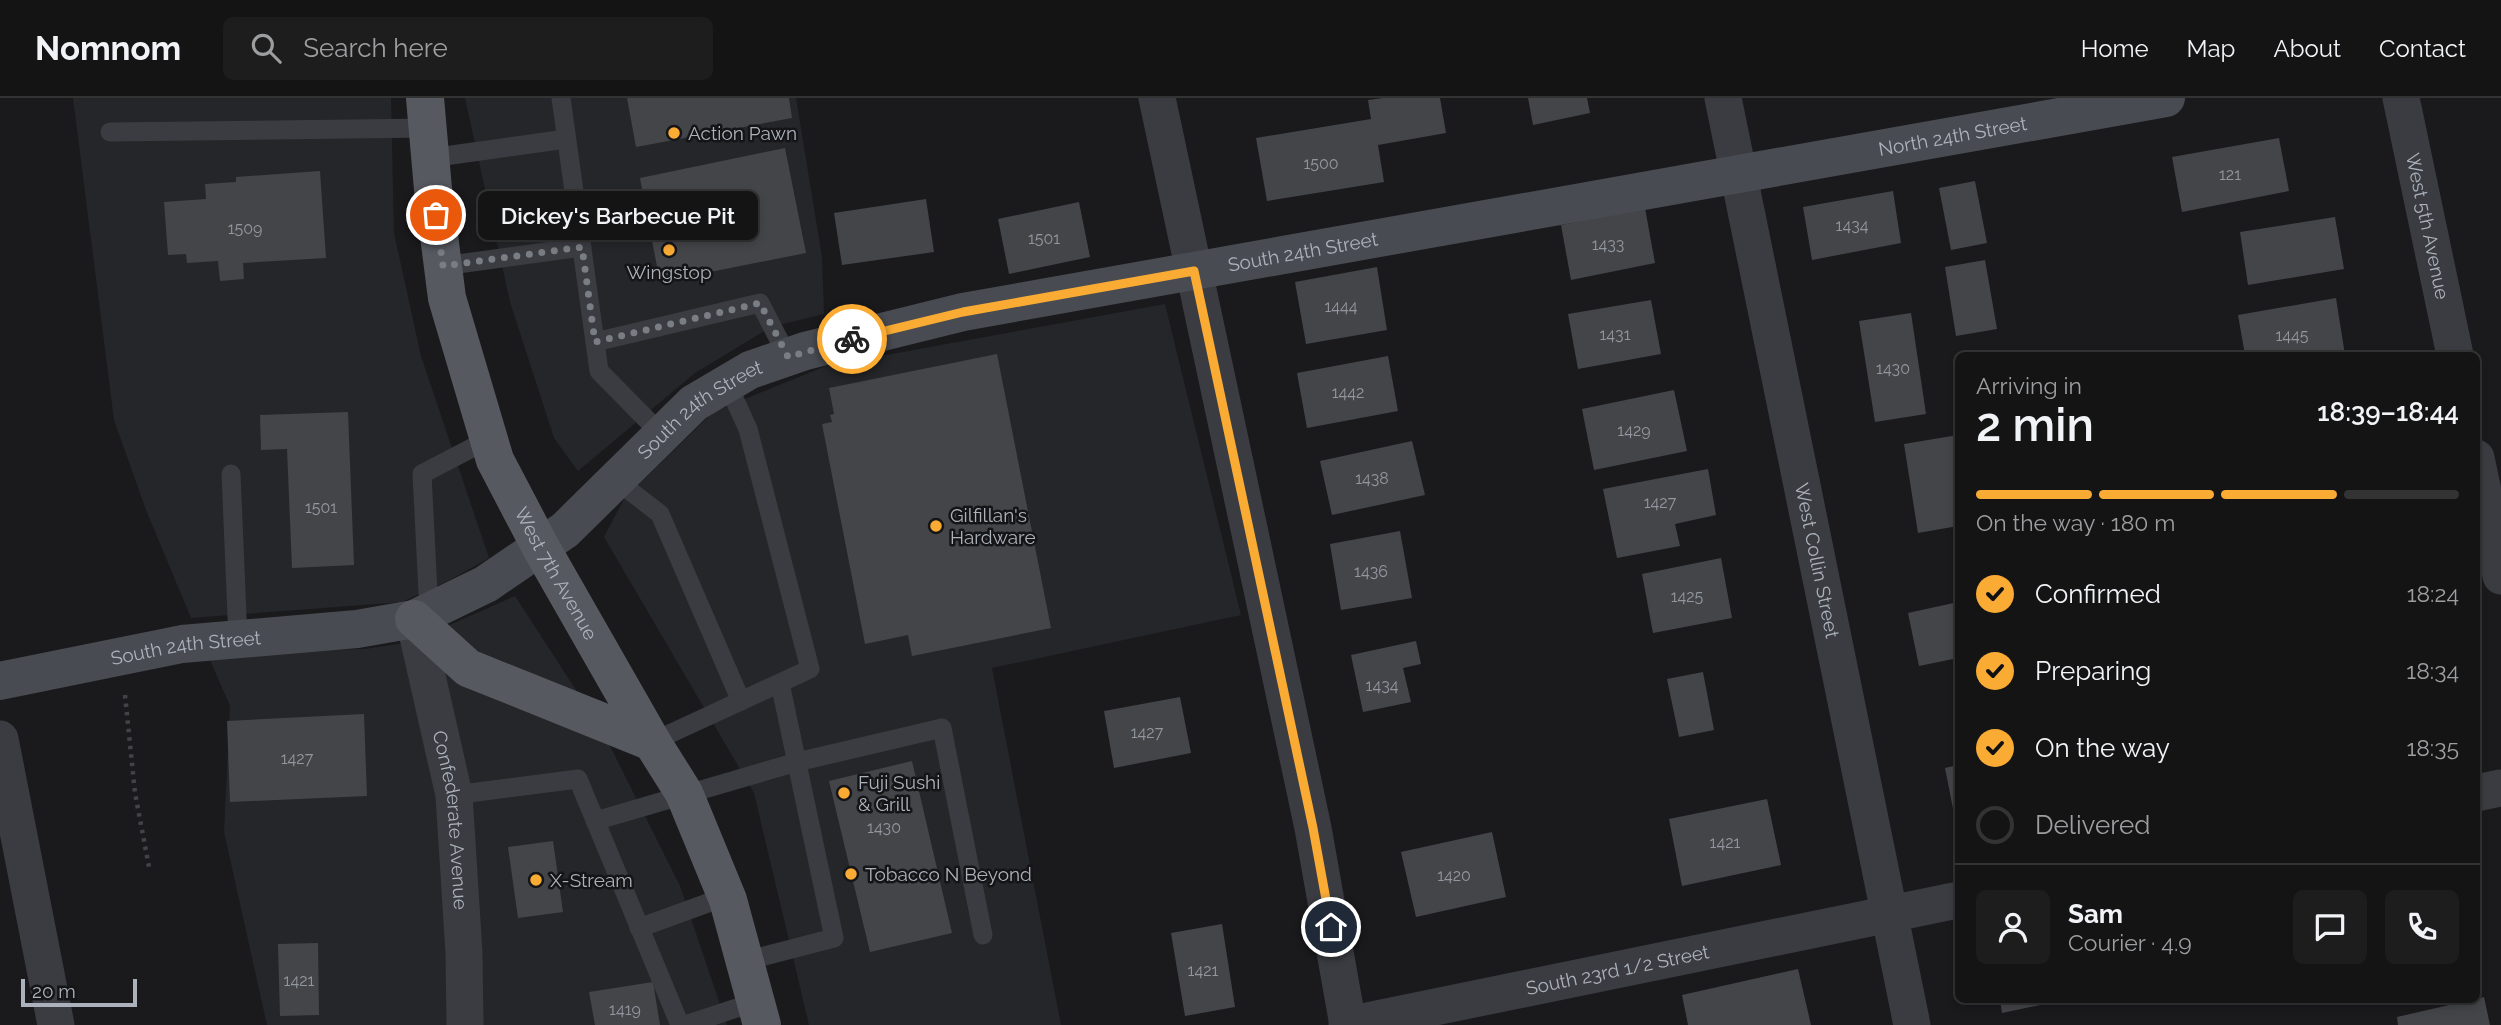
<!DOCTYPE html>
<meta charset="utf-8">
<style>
body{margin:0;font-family:Raleway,sans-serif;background:#1d1d1e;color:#f1f3f6;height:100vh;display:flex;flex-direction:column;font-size:26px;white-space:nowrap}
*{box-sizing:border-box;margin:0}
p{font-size:23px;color:#9d9ea0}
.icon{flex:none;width:38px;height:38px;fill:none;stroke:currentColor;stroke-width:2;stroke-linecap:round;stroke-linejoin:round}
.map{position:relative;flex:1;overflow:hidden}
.drawer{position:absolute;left:1955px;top:254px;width:525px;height:651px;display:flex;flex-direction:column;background:#141415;border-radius:10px;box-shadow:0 4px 10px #0003,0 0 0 2px #333334}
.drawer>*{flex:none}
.scale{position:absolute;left:21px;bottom:18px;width:116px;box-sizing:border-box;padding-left:7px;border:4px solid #acb2bc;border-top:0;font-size:19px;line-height:24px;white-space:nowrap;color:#acb2bc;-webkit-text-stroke:5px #151517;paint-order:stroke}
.pin{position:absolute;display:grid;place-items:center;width:60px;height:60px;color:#fff;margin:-30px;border:4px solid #fff;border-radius:50%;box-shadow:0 2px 7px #0007}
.courier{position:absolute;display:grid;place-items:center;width:70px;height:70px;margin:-35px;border:5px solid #faab34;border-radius:50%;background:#fff;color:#222;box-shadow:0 2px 9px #0007}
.bubble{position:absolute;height:49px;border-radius:10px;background:#141415;box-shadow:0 4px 10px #0003,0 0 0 2px #333334;font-size:23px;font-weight:600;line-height:49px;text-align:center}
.headline em{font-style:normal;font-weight:600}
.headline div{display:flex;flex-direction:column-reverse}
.headline{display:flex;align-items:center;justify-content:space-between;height:119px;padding:0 21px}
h1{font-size:46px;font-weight:600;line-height:52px}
.bar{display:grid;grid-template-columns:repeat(4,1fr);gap:10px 7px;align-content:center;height:84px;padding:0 21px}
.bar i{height:9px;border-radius:5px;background:#333334}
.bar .current{background:#faab34}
.bar p{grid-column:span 4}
.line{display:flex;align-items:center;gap:18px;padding:0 21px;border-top:2px solid #333334}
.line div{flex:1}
.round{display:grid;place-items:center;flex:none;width:74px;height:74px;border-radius:10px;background:#1d1d1e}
ol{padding:0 21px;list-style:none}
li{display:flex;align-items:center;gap:21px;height:77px}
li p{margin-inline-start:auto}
li .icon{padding:7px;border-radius:50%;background:#faab34;color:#111;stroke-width:4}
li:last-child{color:#9d9ea0}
li i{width:38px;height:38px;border:4px solid #333334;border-radius:50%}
header{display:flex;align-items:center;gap:42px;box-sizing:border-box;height:98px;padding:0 35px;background:#141415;border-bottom:2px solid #333334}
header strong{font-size:33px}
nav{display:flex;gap:38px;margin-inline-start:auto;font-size:24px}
.search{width:490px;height:63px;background:#1d1d1e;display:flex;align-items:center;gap:18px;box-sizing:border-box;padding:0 24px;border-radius:10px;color:#9d9ea0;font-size:26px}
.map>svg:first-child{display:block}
.built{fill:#252629}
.building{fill:#444549}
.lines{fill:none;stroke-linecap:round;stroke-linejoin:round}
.path{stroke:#404348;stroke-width:4.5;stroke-dasharray:3.5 5;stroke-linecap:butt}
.lane{stroke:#3a3c41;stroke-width:19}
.street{stroke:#3a3c41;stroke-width:37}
.secondary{stroke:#484b51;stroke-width:38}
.primary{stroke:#565960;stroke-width:38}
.done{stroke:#797d84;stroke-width:7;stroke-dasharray:0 12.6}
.route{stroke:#faab34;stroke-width:9}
.poi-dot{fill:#faab34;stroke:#151517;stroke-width:2.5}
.labels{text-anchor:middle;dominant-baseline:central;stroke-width:5;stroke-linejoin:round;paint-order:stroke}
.number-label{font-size:16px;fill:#92979f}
.poi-label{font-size:19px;fill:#acb2bc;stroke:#151517;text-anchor:start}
.street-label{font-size:19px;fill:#acb2bc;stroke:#151517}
</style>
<header>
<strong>Nomnom</strong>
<div class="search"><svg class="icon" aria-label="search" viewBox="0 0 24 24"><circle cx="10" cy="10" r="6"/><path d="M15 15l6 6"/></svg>Search here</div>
<nav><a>Home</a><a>Map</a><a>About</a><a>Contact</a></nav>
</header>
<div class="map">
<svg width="2501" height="927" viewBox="0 0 2501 927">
<rect width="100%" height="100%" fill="#1a1a1c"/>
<g class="built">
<polygon points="73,0 391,0 394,135 421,258 489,460 448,483 402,504 191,520 146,412 114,322"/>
<polygon points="465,0 796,0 822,159 824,216 771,229 695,275 578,373 554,340 510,204"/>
<polygon points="1165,206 1241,517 992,570 1061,927 809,927 754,695 604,439 624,401 713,314 826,268"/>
<polygon points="515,498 602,632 680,788 727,927 267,927 224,734 230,608 207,555 365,551 411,544"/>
</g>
<g class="building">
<polygon points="627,0 789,0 792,20 636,49"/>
<polygon points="1383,0 1440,0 1446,35 1378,47 1384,84 1267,103 1256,40 1371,21 1368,2"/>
<polygon points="1528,0 1587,0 1590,15 1533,27"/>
<polygon points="2279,40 2289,93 2182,114 2172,59"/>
<polygon points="785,50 806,155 660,184 640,80"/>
<polygon points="320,73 326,160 243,165 244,181 220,183 218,163 187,165 186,156 168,157 164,104 206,101 205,86 236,84 236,79"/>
<polygon points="1975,83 1987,145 1951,152 1939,90"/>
<polygon points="1893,93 1901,145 1812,162 1803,109"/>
<polygon points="926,101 934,154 842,167 834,115"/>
<polygon points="1079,104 1090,159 1009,176 998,121"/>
<polygon points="1645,110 1655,165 1571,182 1561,127"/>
<polygon points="2335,119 2344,171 2248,187 2240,134"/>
<polygon points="1985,162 1997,231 1956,238 1945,169"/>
<polygon points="1377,169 1387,232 1306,246 1295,184"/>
<polygon points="2336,200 2345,257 2245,257 2238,217"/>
<polygon points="1651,202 1661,256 1578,271 1568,216"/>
<polygon points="1911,215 1926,316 1875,324 1859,223"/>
<polygon points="997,256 1051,530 912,558 908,537 865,546 822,326 832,324 830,317 834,316 829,290"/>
<polygon points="1388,258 1398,313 1307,330 1297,275"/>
<polygon points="1674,292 1687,353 1594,372 1582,311"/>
<polygon points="348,314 354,467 292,470 287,351 261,352 260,317"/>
<polygon points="1958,337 1958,428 1918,435 1904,346"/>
<polygon points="1412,343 1425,397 1332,417 1320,363"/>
<polygon points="1708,371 1716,417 1675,426 1680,448 1617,460 1603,391"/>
<polygon points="1400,433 1412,500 1341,512 1330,446"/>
<polygon points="1721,460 1732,520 1653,535 1642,476"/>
<polygon points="1958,504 1958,560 1919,568 1908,515"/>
<polygon points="1416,543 1421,566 1403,570 1411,604 1363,614 1351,557"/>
<polygon points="1703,574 1714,632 1679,639 1667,581"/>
<polygon points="1180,599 1191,655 1114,670 1104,613"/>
<polygon points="364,616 367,698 230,704 227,623"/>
<polygon points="912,663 952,835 870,854 829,683"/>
<polygon points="1958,667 1958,731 1957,731 1945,670"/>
<polygon points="1767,701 1781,767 1682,788 1669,721"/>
<polygon points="1492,734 1506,799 1416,819 1401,754"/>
<polygon points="553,743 563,814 518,820 508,749"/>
<polygon points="1222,826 1235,909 1185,918 1171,835"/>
<polygon points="318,845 319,917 280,918 278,846"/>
<polygon points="1798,871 1811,927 1688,927 1682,897"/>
<polygon points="653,884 660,927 595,927 589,894"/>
<polygon points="2484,899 2490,927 2398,927 2397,919"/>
<polygon points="2000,901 2064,901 2064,902 2002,915"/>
</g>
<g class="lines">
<polyline class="path" points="125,597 135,695 149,769"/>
<g class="lane">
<polyline points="561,0 599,273 662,337"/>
<polyline points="110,34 428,30"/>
<polyline points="430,60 566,41"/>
<polyline points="443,168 582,149"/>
<polyline points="595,244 760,205 788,259"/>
<polyline points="231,376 238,541"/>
<polyline points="616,382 660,416 741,603"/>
<polyline points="429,514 422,376 489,341"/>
<polyline points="652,644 810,571 748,331 727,285"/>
<polyline points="454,697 578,681 680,927"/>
<polyline points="595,723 797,664 942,630 983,837"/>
<polyline points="639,830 727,798"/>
<polyline points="745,863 834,840 780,585"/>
<polyline points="685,927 755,904"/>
</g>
<g class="street">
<polyline points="1157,0 1313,730 1348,927"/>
<path id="s1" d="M1723 0 1912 927"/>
<path id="s2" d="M2401 0 2455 257"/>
<polyline points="2476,360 2501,478"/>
<path id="s3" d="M414 521 454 697 464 855 465 927"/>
<polyline points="0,641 56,927"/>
<polyline points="2476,695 2501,690"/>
<path id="s4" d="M1347 927 1958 802"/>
</g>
<path class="secondary" id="s5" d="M0 583 182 546 357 531 414 521 486 486 565 432 694 305 750 272 805 253 963 214 2166 0"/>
<g class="primary">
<path id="s6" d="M425 0 433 91 447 200 495 362 540 448 652 644 684 695 728 802 762 927"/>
<polyline points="414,521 468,570 652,644"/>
</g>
</g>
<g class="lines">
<polyline class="done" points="436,117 443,168 582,149 595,244 760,205 788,259 852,241"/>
<polyline class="route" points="852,241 963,214 1194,173 1313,730 1331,829"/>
</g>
<g class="poi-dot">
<circle cx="674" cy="35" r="7"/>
<circle cx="669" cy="152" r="7"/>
<circle cx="936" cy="428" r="7"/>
<circle cx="844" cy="695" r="7"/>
<circle cx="851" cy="776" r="7"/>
<circle cx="536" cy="782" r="7"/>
</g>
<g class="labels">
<g class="number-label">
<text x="1321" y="65">1500</text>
<text x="2230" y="76">121</text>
<text x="1852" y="127">1434</text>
<text x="245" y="130">1509</text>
<text x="1044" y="140">1501</text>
<text x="1608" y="146">1433</text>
<text x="1341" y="208">1444</text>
<text x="1615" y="236">1431</text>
<text x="2292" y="237">1445</text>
<text x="1893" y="270">1430</text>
<text x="1348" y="294">1442</text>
<text x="1634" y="332">1429</text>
<text x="1372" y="380">1438</text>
<text x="1660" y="404">1427</text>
<text x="321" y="409">1501</text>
<text x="1371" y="473">1436</text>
<text x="1687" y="498">1425</text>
<text x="1382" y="587">1434</text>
<text x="1147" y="634">1427</text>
<text x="297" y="660">1427</text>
<text x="884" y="729">1430</text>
<text x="1725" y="744">1421</text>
<text x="1454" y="777">1420</text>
<text x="1203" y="872">1421</text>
<text x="299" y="882">1421</text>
<text x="625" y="911">1419</text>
</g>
<g class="poi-label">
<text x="688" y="35">Action Pawn</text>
<text x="669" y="174" text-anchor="middle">Wingstop</text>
<text x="950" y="417">Gilfillan's<tspan x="950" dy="22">Hardware</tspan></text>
<text x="858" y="684">Fuji Sushi<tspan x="858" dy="22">&amp; Grill</tspan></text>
<text x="865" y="776">Tobacco N Beyond</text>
<text x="550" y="782">X-Stream</text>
</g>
<g class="street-label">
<text stroke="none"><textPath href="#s5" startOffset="2067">North 24th Street</textPath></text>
<text stroke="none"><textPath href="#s2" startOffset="131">West 5th Avenue</textPath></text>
<text stroke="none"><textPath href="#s5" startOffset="1407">South 24th Street</textPath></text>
<text stroke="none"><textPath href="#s5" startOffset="777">South 24th Street</textPath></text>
<text stroke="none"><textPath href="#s1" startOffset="472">West Collin Street</textPath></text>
<text stroke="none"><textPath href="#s6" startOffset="499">West 7th Avenue</textPath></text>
<text stroke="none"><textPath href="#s5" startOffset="189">South 24th Street</textPath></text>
<text stroke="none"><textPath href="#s3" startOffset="205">Confederate Avenue</textPath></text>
<text stroke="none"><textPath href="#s4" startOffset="276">South 23rd 1/2 Street</textPath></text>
</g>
</g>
</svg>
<div class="scale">20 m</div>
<div class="pin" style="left:436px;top:117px;background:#ea580c"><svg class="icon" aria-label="bag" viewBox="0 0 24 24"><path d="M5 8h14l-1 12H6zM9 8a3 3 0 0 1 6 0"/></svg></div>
<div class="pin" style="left:1331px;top:829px;background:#1f2937"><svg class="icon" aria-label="home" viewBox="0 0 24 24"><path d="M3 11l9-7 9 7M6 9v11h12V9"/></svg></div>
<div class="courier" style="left:852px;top:241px"><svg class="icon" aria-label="bike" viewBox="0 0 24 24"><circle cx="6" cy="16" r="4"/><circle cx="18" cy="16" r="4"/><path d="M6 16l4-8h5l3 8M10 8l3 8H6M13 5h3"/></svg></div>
<div class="bubble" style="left:478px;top:93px;width:280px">Dickey's Barbecue Pit</div>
<section class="drawer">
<div class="headline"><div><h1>2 min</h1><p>Arriving in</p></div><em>18:39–18:44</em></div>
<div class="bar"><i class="current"></i><i class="current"></i><i class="current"></i><i></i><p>On the way · 180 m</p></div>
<ol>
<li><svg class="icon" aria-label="check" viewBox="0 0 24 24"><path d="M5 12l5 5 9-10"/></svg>Confirmed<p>18:24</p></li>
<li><svg class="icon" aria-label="check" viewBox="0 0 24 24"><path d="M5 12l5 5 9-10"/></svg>Preparing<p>18:34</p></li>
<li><svg class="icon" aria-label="check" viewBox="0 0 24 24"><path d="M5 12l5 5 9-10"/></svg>On the way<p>18:35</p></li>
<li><i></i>Delivered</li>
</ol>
<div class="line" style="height:126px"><a class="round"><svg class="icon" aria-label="person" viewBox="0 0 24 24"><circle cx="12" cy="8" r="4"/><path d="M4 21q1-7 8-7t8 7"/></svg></a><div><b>Sam</b><p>Courier · 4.9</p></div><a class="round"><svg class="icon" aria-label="chat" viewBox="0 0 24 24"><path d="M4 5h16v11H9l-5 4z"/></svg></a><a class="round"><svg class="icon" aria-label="phone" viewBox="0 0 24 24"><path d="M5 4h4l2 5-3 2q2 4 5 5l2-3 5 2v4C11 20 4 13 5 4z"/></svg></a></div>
</section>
</div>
